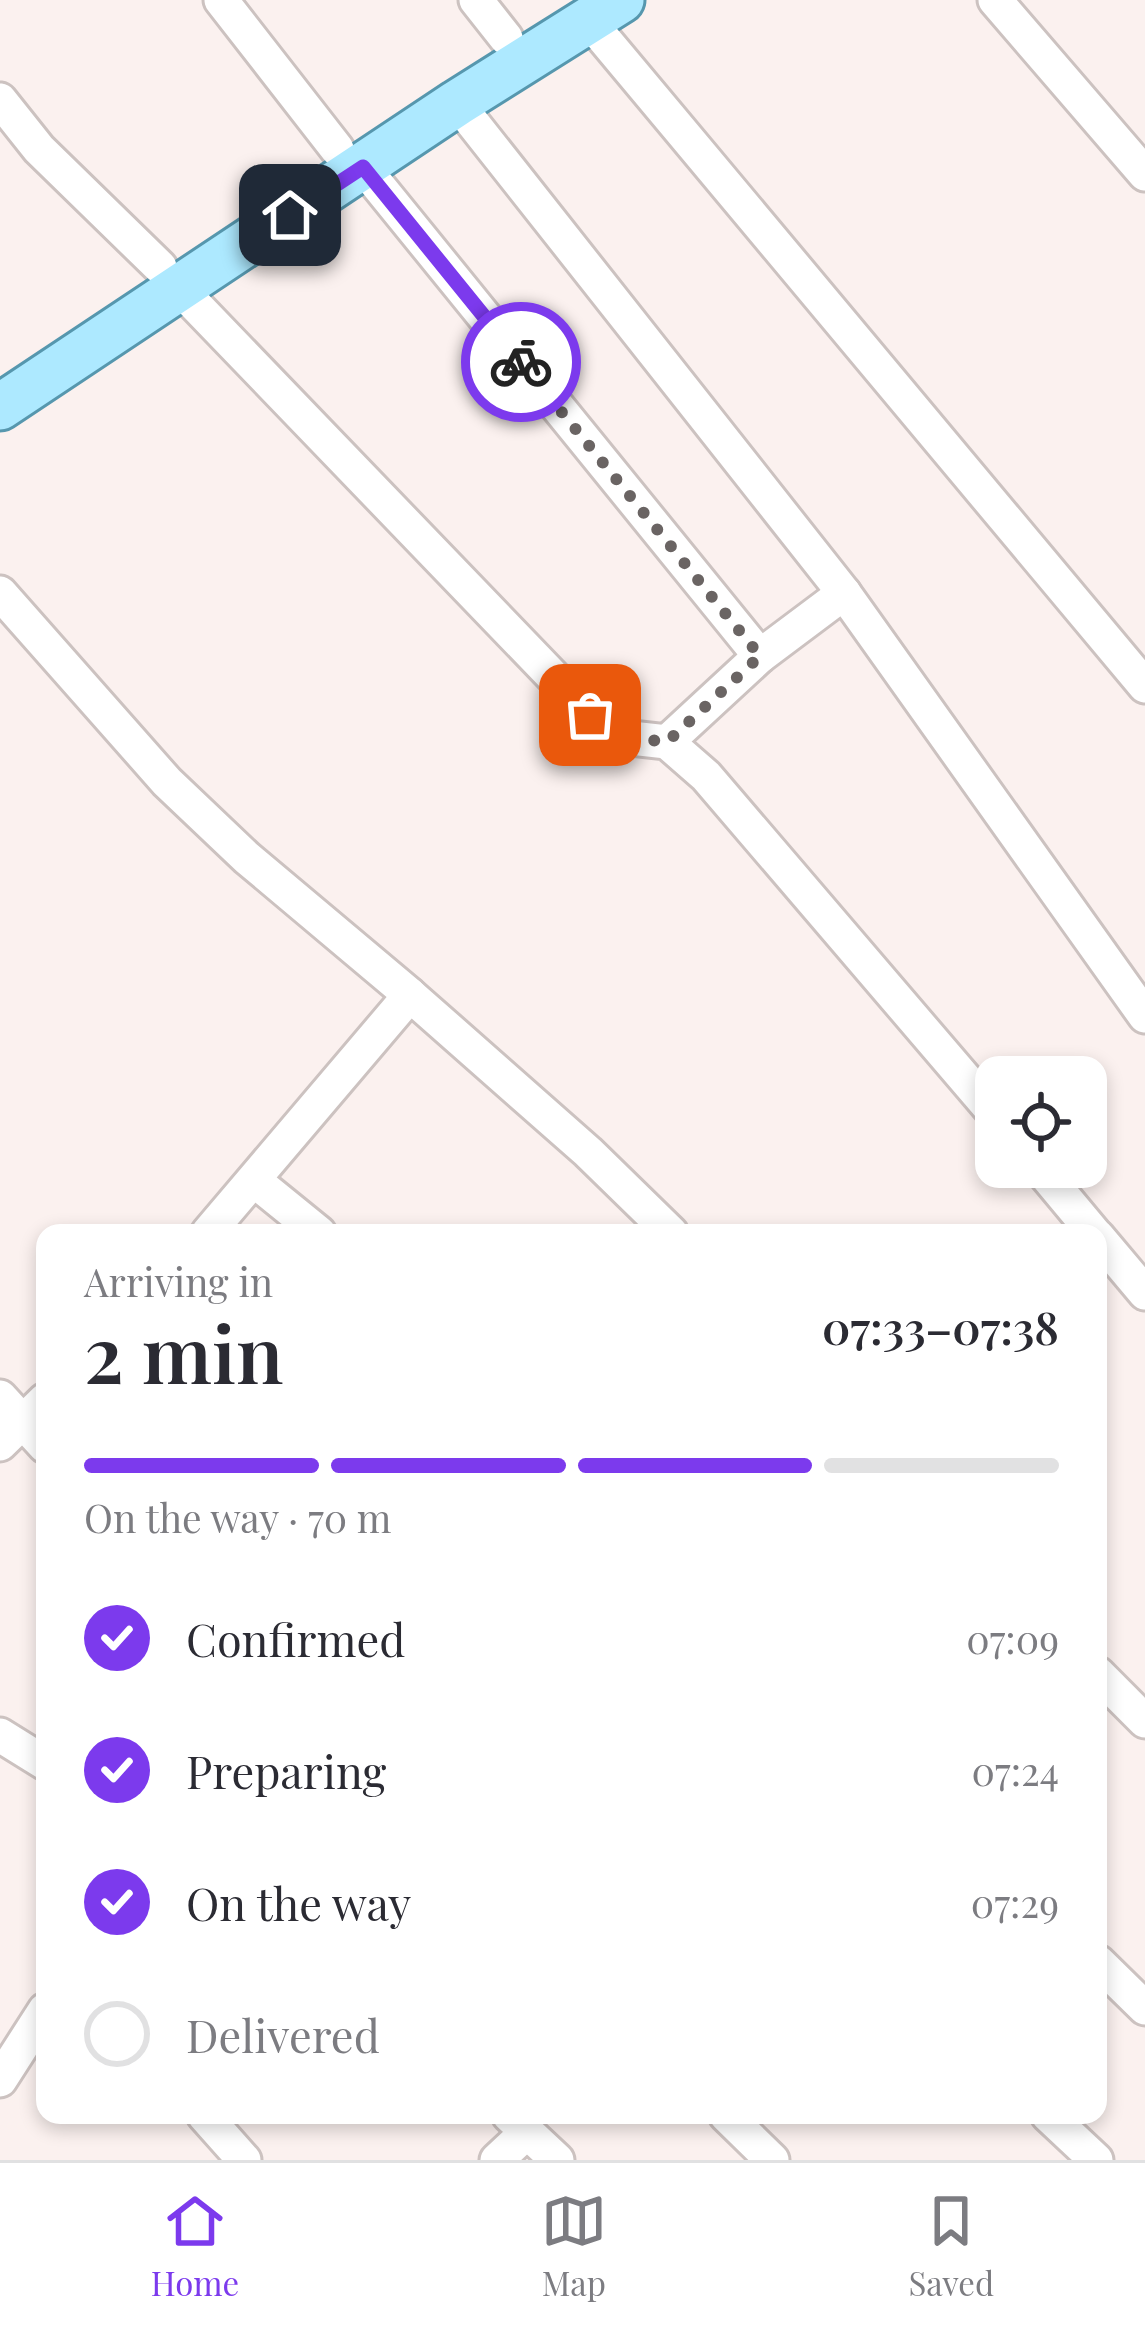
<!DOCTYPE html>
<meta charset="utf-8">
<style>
body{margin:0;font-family:"Playfair Display",serif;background:#f2f2f3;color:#2b2b33;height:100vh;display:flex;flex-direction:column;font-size:45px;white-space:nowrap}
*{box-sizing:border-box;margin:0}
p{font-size:39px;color:#7c7c81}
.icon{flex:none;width:66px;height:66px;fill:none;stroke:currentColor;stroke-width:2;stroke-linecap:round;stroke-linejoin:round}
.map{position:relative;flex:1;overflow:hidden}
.drawer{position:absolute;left:36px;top:1224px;width:1071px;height:900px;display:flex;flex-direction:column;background:#fff;border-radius:24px;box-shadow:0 6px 18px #0003}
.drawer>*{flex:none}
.fabs{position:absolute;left:975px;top:1056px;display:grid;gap:24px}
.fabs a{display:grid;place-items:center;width:132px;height:132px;border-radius:24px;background:#fff;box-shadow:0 6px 18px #0003;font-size:60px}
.pin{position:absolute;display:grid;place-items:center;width:102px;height:102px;color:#fff;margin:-51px;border-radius:24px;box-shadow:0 6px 18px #0006}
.courier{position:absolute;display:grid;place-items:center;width:120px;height:120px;margin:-60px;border:9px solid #7c3aed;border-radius:50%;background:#fff;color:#222;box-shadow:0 3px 15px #0007}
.headline em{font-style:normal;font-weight:600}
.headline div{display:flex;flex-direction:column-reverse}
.headline{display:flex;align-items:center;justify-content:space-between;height:204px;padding:0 48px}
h1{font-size:78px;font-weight:600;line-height:90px}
.bar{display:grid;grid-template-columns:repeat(4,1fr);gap:18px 12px;align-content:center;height:144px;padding:0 48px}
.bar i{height:15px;border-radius:9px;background:#e1e1e2}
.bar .current{background:#7c3aed}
.bar p{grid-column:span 4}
ol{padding:0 48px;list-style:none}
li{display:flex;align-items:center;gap:36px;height:132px}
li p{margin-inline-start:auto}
li .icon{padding:12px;border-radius:50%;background:#7c3aed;color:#fff;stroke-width:4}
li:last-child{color:#7c7c81}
li i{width:66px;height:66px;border:6px solid #e1e1e2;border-radius:50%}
.menu{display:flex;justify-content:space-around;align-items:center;height:168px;border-top:3px solid #e1e1e2;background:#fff;font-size:33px;color:#7c7c81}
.menu a{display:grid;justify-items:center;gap:6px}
.menu .current{color:#7c3aed}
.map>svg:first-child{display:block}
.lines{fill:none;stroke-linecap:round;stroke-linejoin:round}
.minor-casing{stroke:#ccc2c0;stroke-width:39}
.major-casing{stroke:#5697ae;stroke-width:51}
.minor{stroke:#fff;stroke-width:33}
.major{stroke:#ade9ff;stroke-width:45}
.done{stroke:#6a6463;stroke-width:12;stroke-dasharray:0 21.6}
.route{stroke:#7c3aed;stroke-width:15}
</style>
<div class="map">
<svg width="1145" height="2160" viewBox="0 0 1145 2160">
<rect width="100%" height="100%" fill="#fbf1ef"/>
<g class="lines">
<defs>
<g id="minor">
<polyline points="221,0 337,149"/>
<polyline points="476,0 506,38"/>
<polyline points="995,0 1145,174"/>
<polyline points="589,21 1145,686"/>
<polyline points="0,100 39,149 160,267"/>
<polyline points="457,103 844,593 1145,1016"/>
<polyline points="363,167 760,656"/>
<polyline points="179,288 590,715 622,737 667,742 706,776 996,1115"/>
<polyline points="0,593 167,782 247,858 410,995 588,1152 671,1233"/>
<polyline points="667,742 760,656 844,593"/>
<polyline points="1039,1167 1094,1233"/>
<polyline points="255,1181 319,1233"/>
<polyline points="208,1233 410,995"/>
<polyline points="1098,1237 1145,1293"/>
<polyline points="0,1397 45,1446"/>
<polyline points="0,1444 45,1400"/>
<polyline points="1098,1674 1145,1721"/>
<polyline points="0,1735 45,1763"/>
<polyline points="1098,1962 1145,2008"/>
<polyline points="0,2080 45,2010"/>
<polyline points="204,2115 244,2160"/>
<polyline points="509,2115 557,2160"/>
<polyline points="726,2115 772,2160"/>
<polyline points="1048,2115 1096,2160"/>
<polyline points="497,2160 527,2132"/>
</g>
<polyline id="major" points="0,407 457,103 621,0"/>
</defs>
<use href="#minor" class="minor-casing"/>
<use href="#major" class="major-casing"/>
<use href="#minor" class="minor"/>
<use href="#major" class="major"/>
</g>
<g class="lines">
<polyline class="done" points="521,362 760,656 667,742 622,737 590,715"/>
<polyline class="route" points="290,215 363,167 521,362"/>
</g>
</svg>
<div class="fabs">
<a><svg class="icon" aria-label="locate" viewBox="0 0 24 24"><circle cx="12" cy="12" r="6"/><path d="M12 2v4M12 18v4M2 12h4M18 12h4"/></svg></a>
</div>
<div class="pin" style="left:590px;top:715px;background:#ea580c"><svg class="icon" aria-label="bag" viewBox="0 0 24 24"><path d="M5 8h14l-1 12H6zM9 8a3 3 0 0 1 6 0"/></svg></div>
<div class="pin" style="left:290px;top:215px;background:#1f2937"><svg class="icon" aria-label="home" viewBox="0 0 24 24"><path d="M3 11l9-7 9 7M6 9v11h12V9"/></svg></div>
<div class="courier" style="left:521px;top:362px"><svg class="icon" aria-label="bike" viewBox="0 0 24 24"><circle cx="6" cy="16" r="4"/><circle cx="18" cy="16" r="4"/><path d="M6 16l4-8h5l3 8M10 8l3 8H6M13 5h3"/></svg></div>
<section class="drawer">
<div class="headline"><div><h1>2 min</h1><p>Arriving in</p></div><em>07:33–07:38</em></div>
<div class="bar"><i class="current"></i><i class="current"></i><i class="current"></i><i></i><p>On the way · 70 m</p></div>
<ol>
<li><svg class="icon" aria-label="check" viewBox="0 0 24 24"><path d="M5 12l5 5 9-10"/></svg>Confirmed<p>07:09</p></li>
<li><svg class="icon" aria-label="check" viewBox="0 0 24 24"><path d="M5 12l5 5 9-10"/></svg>Preparing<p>07:24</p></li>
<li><svg class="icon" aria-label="check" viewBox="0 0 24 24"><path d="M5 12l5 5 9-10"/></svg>On the way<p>07:29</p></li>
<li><i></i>Delivered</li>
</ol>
</section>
</div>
<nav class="menu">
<a class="current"><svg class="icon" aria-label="home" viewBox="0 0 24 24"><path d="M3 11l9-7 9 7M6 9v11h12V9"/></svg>Home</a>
<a><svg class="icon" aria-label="map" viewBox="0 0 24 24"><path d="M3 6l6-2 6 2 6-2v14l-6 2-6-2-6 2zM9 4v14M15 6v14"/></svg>Map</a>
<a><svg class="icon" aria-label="saved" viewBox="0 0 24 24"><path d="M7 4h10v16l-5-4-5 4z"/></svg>Saved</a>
</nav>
